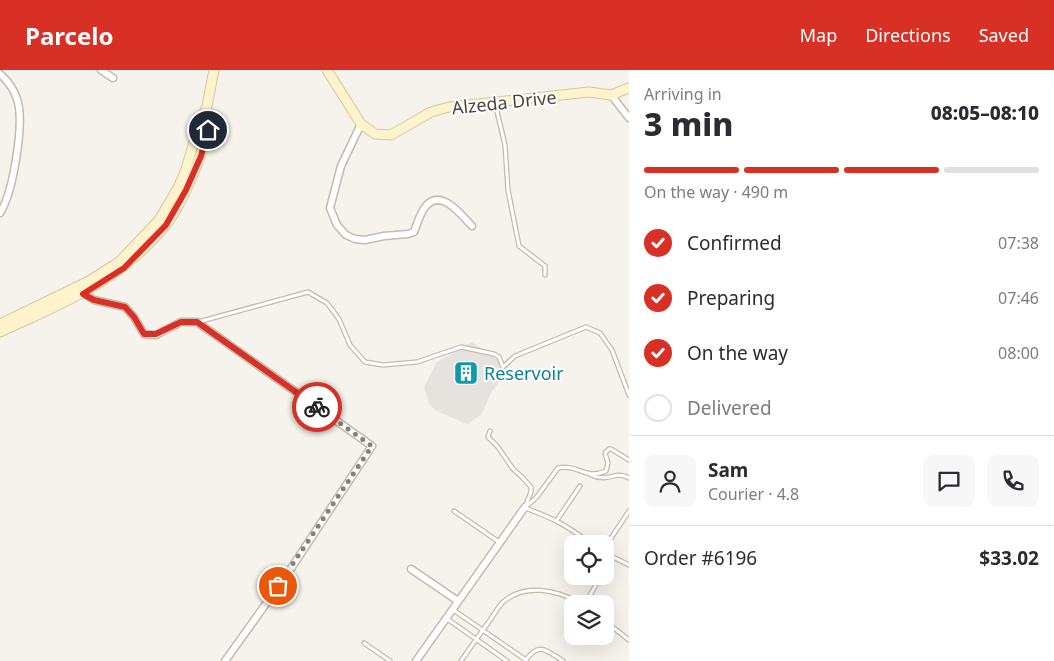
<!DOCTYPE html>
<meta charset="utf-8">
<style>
body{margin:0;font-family:"Noto Sans",sans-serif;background:#f7f7f7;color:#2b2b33;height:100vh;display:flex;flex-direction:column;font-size:19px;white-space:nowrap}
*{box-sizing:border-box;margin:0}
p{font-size:16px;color:#7c7c81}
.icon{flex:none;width:28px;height:28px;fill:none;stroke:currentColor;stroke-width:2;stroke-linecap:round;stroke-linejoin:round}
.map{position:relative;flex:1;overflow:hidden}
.details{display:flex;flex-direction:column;background:#fff;width:425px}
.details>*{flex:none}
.fabs{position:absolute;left:564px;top:465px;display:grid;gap:10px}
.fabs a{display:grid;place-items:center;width:50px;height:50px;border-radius:10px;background:#fff;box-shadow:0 5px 20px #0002;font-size:25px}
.pin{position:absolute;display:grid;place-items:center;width:42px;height:42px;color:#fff;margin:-21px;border:2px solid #fff;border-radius:50%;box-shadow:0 1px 5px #0007}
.courier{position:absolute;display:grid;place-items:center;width:50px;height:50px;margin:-25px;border:4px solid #d93025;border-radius:50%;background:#fff;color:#222;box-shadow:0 1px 6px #0007}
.head em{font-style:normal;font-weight:800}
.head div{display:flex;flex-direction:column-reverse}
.head{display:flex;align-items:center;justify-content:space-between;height:85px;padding:0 15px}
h1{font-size:32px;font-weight:800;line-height:38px}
.bar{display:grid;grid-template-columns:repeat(4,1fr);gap:8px 5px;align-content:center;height:60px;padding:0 15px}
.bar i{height:6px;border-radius:4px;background:#e1e1e2}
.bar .selected{background:#d93025}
.bar p{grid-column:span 4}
.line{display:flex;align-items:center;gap:12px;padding:0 15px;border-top:1px solid #e1e1e2}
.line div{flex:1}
.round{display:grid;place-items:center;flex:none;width:52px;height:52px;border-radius:10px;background:#f7f7f7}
ol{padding:0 15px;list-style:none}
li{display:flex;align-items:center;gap:15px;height:55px}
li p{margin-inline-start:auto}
li .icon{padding:5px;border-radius:50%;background:#d93025;color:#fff;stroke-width:4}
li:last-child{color:#7c7c81}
li i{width:28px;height:28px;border:2px solid #e1e1e2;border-radius:50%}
header{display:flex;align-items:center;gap:30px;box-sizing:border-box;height:70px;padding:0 25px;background:#d93025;color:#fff}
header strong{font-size:24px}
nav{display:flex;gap:28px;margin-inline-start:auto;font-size:18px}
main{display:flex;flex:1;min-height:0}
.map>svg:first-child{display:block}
.industrial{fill:#e6e2dd}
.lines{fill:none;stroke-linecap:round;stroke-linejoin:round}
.lane-casing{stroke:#c2bbae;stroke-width:5.5}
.street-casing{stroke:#c2bbae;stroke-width:9}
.secondary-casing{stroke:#d6c79b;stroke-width:11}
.lane{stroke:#fff;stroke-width:3}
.street{stroke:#fff;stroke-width:6}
.secondary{stroke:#fff3cd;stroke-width:9}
.done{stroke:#878178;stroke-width:5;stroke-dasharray:0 9}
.route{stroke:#d93025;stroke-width:6}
.labels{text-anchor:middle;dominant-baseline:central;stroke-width:4;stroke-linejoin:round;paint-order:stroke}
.street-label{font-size:18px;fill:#4b4439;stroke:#fff}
.culture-label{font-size:18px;fill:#0d838f;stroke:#fff;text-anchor:start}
</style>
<header>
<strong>Parcelo</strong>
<nav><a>Map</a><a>Directions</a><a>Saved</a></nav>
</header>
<main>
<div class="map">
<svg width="629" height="591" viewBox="0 0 629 591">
<rect width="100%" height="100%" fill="#f6f3ec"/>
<polygon class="industrial" points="472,272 508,297 503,308 492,321 481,345 467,354 435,340 429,334 424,317 437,292"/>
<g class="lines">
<defs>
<g id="lane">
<polyline points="495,33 505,75 508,120 519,176 545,196 545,205"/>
<polyline points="198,252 308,222 327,233 339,249 350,275 365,292 383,295 417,292 461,277 494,284 499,287 503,297 515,286 586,257 600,263 612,280 629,325"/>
<polyline points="490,361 488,367 498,377 513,399 522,407 531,417 531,422 525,437"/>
<path d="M591 405C609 413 615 400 629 408"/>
<path d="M525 437 536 428 558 398C579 394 584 410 606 401L608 393 605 383 609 379H611L629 390"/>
<path d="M525 438C553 448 568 456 591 474"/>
<polyline points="454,441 499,472"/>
<polyline points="557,450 580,416"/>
<polyline points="605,477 629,441"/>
<polyline points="605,483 629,495"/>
<polyline points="605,498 611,487"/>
<polyline points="585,534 601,506"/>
<polyline points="452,539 526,590"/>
<polyline points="446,548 507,591"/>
<polyline points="605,551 629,570"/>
<polyline points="364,573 390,591"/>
<path d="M461 591C470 578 479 565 488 553 493 546 497 539 502 533 524 512 558 520 582 534"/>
<path d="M525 591C539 571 546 580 563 591"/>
</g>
<g id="street">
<polyline points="101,0 113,8"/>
<path d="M0 4C8 11 14 20 17 29 25 52 13 123 0 143"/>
<polyline points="611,25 629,48"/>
<path d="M361 54 341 96 330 138 337 155 346 165 355 169 365 170 384 166 408 164 414 162C417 154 420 144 425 137 441 117 461 145 472 156"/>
<polyline points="83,223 94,230 125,237 134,247 144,264 156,265 181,252 197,252 372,376 288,503 225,591"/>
<polyline points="411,499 458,531"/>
<polyline points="416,591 525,437"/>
</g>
<g id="secondary">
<polyline points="327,0 361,54 375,64 391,65 431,42 449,37 589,22 611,25 629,18"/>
<polyline points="0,254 89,211 119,192 159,150 179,116 186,99 198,58 207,36 214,0"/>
<path d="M0 262C63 233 119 212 165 156 176 143 184 125 191 109 202 84 208 68 207 40"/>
</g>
</defs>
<use href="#lane" class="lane-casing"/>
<use href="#street" class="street-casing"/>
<use href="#secondary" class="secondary-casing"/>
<use href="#lane" class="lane"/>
<use href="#street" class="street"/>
<use href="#secondary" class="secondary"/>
</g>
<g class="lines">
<polyline class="done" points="278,516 372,376 317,337"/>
<polyline class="route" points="208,60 201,86 186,120 166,155 124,198 83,224 94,230 125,237 134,247 144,264 156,264 181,252 197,252 317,337"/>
</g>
<defs>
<symbol id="building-square" viewBox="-11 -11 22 22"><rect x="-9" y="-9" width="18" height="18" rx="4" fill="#0f9aa8" stroke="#fff"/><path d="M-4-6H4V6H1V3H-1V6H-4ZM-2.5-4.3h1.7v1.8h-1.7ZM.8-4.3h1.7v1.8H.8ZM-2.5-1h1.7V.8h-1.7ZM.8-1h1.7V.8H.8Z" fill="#fff"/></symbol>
</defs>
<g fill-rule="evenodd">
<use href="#building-square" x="452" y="289" width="28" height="28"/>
</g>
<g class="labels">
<g class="street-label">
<text transform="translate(504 32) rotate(-6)">Alzeda Drive</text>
</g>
<g class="culture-label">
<text x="484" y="303">Reservoir</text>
</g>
</g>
</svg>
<div class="fabs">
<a><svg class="icon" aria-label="locate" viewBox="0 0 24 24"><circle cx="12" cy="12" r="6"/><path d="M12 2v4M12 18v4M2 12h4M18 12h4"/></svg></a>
<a><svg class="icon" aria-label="layers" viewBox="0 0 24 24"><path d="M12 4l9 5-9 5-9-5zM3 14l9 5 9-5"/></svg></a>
</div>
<div class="pin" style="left:278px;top:516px;background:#ea580c"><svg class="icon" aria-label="bag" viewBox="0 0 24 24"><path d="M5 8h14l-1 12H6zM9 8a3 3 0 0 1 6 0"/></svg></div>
<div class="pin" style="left:208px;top:60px;background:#1f2937"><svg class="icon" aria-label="home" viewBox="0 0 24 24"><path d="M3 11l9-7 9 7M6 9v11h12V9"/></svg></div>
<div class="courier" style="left:317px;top:337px"><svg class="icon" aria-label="bike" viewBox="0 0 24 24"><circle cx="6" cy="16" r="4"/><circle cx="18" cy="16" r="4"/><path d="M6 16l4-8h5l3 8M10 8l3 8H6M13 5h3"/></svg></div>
</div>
<section class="details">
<div class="head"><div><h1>3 min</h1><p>Arriving in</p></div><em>08:05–08:10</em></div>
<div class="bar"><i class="selected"></i><i class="selected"></i><i class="selected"></i><i></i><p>On the way · 490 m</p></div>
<ol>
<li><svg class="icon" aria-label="check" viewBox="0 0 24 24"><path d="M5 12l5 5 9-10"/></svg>Confirmed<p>07:38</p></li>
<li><svg class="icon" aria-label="check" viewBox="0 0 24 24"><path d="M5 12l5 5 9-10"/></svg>Preparing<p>07:46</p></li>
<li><svg class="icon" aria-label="check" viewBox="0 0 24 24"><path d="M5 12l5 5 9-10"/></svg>On the way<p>08:00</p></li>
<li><i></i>Delivered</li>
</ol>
<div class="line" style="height:90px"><a class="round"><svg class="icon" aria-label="person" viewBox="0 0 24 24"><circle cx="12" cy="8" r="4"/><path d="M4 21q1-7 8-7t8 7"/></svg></a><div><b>Sam</b><p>Courier · 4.8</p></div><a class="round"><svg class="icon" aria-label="chat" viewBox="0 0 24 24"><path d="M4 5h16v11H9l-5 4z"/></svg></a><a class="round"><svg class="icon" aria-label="phone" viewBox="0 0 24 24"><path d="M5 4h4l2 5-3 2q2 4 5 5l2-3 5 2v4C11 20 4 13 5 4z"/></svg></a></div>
<div class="line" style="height:65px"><div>Order #6196</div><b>$33.02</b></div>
</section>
</main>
